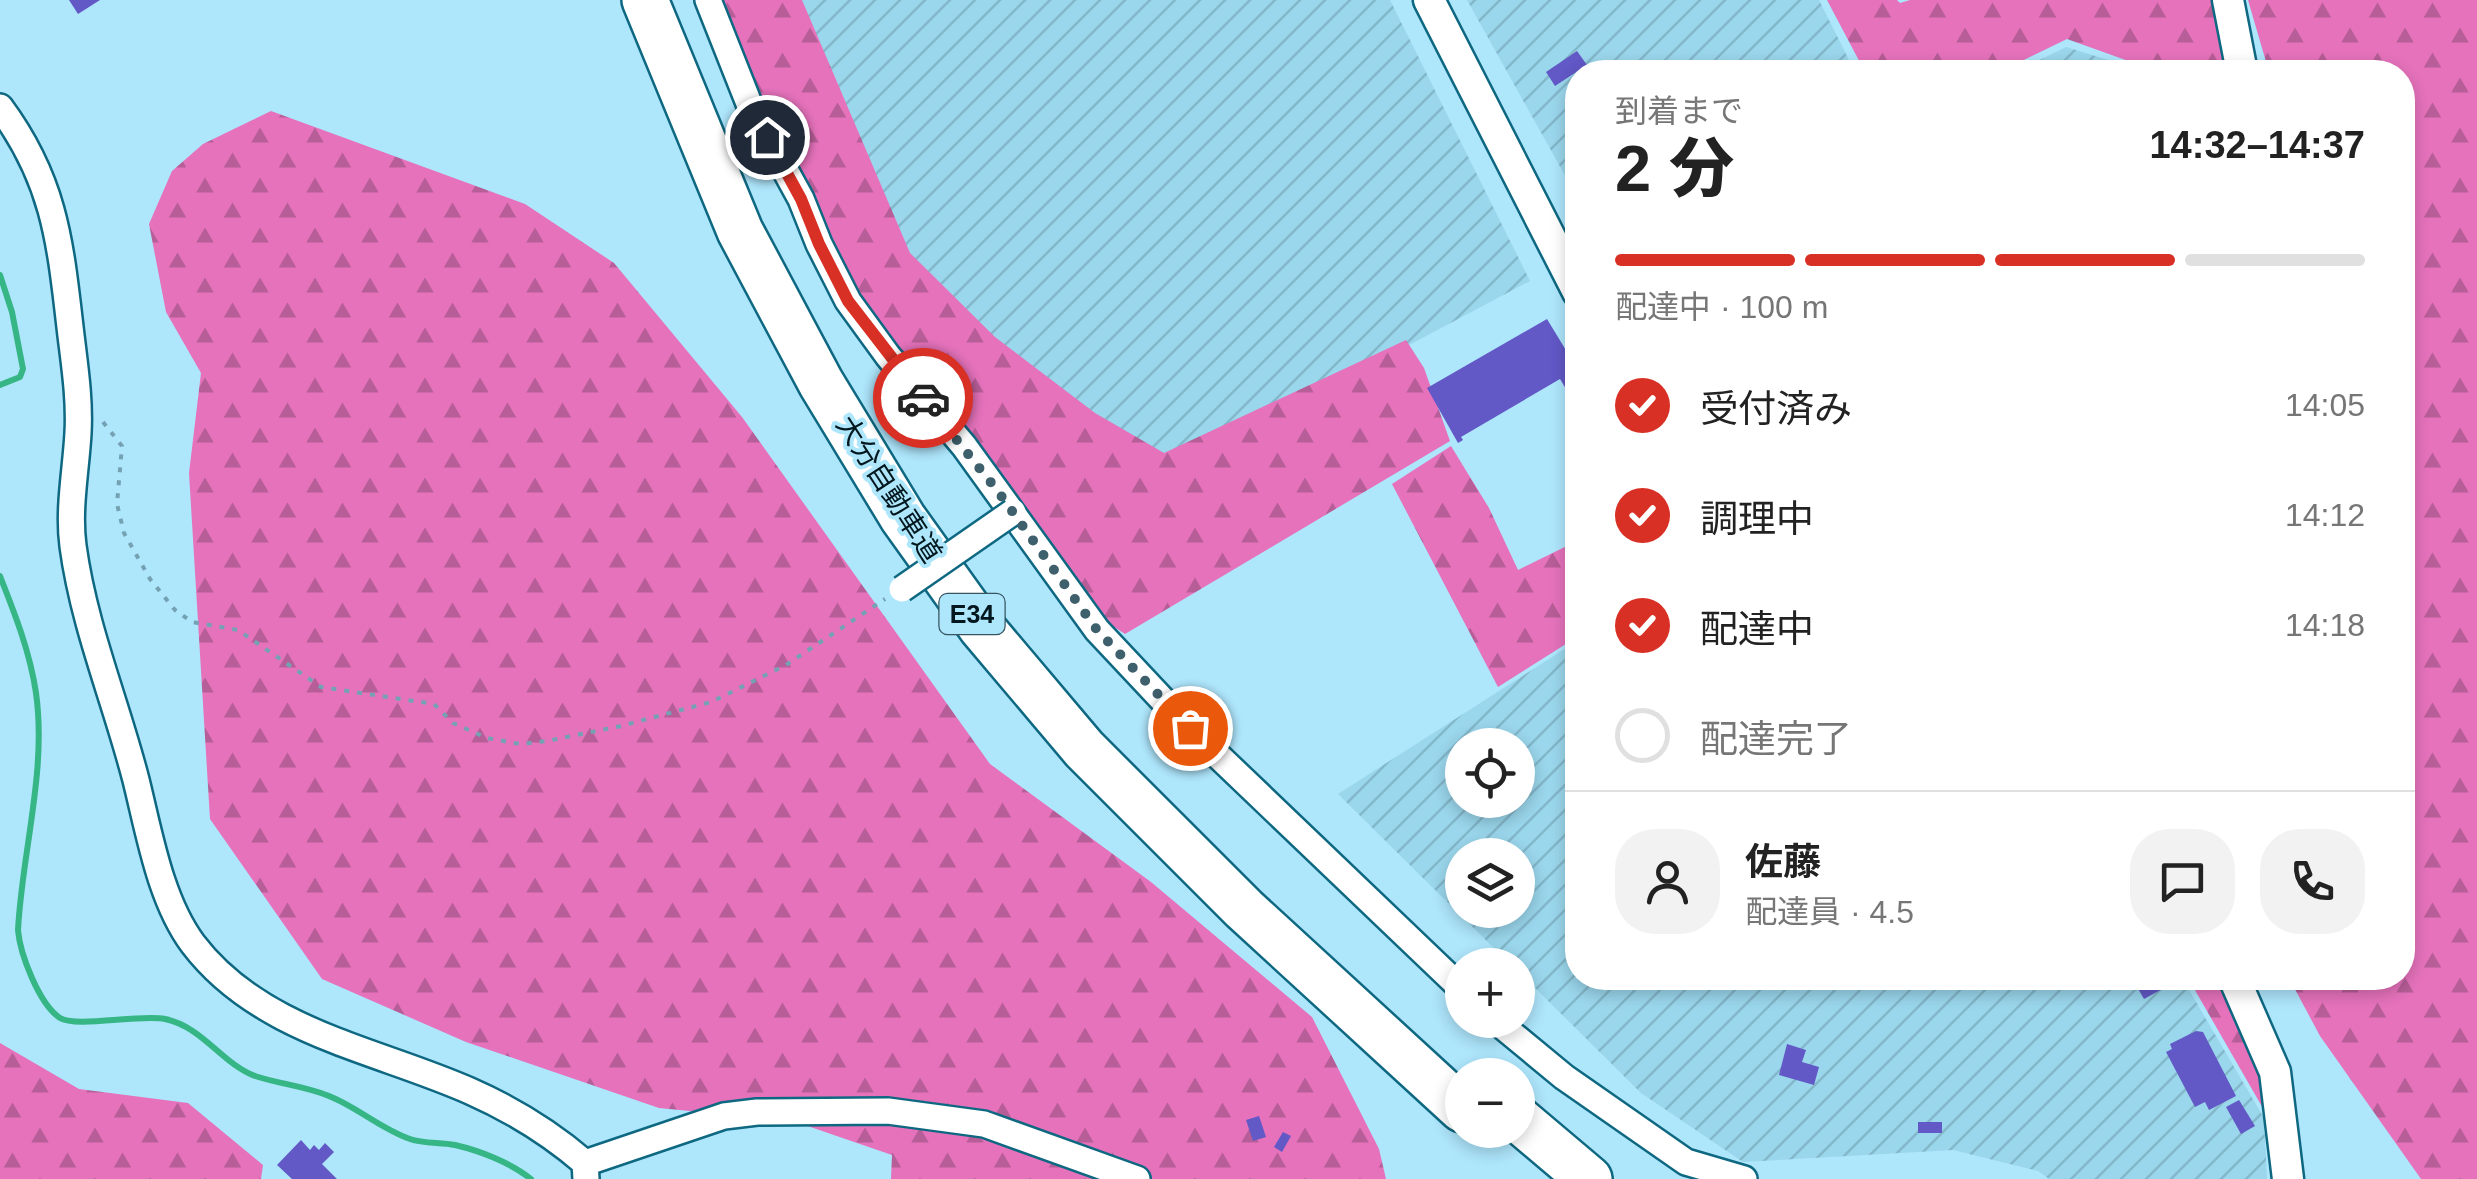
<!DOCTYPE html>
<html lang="ja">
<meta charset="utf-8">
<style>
body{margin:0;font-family:Arial,"Noto Sans JP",sans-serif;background:#f2f2f2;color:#222;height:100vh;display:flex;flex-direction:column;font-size:38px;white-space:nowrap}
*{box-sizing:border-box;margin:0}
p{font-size:32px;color:#767676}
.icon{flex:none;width:55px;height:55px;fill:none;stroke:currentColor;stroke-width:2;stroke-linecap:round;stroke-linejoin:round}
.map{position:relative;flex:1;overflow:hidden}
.drawer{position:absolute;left:1565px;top:60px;width:850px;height:930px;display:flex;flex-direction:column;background:#fff;border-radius:40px;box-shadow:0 5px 15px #0003}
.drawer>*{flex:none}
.tools{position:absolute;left:1445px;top:728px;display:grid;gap:20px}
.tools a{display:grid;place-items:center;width:90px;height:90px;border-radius:50%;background:#fff;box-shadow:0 5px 15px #0003;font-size:50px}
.pin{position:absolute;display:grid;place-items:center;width:85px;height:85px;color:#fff;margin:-42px;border:5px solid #fff;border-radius:50%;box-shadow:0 2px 10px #0007}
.courier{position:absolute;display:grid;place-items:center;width:100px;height:100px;margin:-50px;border:8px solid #d93025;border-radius:50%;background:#fff;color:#222;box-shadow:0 2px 12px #0007}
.head em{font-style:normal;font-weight:800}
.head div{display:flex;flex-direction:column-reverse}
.head{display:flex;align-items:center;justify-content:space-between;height:170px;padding:0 50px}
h1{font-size:65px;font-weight:800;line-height:75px}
.bar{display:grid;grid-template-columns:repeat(4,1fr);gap:15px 10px;align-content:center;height:120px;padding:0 50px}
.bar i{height:12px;border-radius:8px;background:#e0e0e0}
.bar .selected{background:#d93025}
.bar p{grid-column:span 4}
.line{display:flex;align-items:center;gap:25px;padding:0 50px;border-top:2px solid #e0e0e0}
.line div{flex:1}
.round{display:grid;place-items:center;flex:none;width:105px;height:105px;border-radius:40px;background:#f2f2f2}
ol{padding:0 50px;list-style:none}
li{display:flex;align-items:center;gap:30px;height:110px}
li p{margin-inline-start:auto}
li .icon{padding:10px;border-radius:50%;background:#d93025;color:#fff;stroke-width:4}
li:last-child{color:#767676}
li i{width:55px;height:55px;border:5px solid #e0e0e0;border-radius:50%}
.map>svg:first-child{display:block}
.industrial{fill:url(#industrial-furrows);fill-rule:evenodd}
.forest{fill:url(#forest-firs)}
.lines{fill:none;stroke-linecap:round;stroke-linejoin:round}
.stream{stroke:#36b585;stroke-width:6}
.building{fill:#6258c6}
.minor-casing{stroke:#0e6881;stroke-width:30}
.tertiary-casing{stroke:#0e6881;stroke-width:35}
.motorway-casing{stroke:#0e6881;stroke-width:50}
.path{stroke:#75a2b3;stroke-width:4;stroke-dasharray:5 8;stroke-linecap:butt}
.minor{stroke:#fff;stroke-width:25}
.tertiary{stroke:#fff;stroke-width:30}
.motorway{stroke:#fff;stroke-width:45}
.minor-bridge-casing{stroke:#0e6881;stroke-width:30;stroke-linecap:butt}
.minor-bridge{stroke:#fff;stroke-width:25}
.done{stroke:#3e5f6c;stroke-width:10;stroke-dasharray:0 18}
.route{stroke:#d93025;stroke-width:12}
.labels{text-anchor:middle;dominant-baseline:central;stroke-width:8;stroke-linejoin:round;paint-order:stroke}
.shield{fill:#aee6fc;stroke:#365561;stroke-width:2.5}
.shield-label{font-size:25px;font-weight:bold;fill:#02171e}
.street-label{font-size:28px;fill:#02171e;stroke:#aee6fc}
</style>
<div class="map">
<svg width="2477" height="1179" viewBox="0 0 2477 1179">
<defs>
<pattern id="industrial-furrows" width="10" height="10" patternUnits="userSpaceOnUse" patternTransform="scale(2.5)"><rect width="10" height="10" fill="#9ad6ec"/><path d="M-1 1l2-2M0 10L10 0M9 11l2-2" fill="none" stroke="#83b7ca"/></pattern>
<pattern id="forest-firs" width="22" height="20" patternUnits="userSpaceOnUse" patternTransform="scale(2.5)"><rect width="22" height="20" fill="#e572bb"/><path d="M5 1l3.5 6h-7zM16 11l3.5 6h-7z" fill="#b75d97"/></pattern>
</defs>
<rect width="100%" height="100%" fill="#aee6fc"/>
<g class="industrial">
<polygon points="774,0 1390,0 1530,281 1143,486 893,274"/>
<polygon points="1467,0 1819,0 1855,72 1578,72 1577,197"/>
<polygon points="2066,47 2147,72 2015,72"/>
<path d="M1577 641 1578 978H2182L2264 1118 2267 1179H2049L2038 1171 1953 1150 1743 1162 1641 1093 1518 971V965H1511L1338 794ZM1462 745H1518V800H1462ZM1462 855H1518V910H1462Z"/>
</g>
<g class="forest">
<polygon points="719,0 802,0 910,253 995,337 1095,413 1164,453 1406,340 1424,368 1450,441 1125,634 1108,623 989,469 878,337 774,136"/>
<polygon points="1827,0 1897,0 1900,3 1910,0 2221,0 2237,72 2159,72 2067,39 1999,72 1865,72"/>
<polygon points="2248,0 2477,0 2477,1179 2421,1179 2320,1036 2289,978 2402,978 2402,72 2269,72"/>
<polygon points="271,111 525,204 614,263 742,417 990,764 1151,882 1312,1017 1379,1149 1386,1179 891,1179 892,1155 793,1121 659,1108 466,1042 322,979 210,819 189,473 201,373 166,312 149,224 172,171 203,144"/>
<polygon points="1451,446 1489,508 1518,570 1577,541 1577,637 1498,687 1392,484"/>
<polygon points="2188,978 2221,978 2272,1110 2268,1117"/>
<polygon points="0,1043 79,1089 188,1103 263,1165 261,1179 0,1179"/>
</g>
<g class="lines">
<g class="stream">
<polyline points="0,275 12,312 23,369 20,377 0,385"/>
<path d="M0 576C15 614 30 652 36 693 47 771 22 852 18 930 20 954 39 1004 60 1018 76 1028 140 1014 165 1019 203 1027 221 1063 255 1076 279 1084 305 1086 329 1096 357 1107 381 1129 410 1139 424 1144 440 1142 455 1145 481 1151 511 1163 531 1179"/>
</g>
</g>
<g class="building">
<polygon points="69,0 100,0 78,14"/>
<polygon points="1577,51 1587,65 1555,86 1546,72"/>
<polygon points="1547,319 1578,370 1578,409 1560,379 1461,437 1463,440 1458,443 1427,388"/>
<polygon points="2137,978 2161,978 2166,987 2144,999 2136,985 2140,983"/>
<polygon points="2196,1031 2203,1032 2236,1096 2209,1110 2205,1102 2195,1107 2166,1052 2172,1049 2170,1044"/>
<polygon points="1787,1044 1806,1050 1802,1062 1819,1067 1814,1085 1779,1075"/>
<polygon points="2239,1100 2255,1126 2241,1134 2226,1107"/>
<polygon points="1259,1116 1266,1137 1253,1141 1246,1120"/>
<rect x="1918" y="1122" width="24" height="11"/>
<polygon points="1283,1132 1291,1136 1282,1152 1274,1147"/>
<polygon points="301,1140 310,1150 314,1145 319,1150 325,1143 334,1152 322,1164 337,1179 292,1179 277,1165"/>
</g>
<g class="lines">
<defs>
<g id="minor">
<polyline points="708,0 750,106 801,199 819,244 848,301 888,356 964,446 1097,630 1189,728 1462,989"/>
<path d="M0 107C54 180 60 240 70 327 74 362 80 397 78 433 76 470 68 509 73 546 84 627 116 702 136 780 149 832 160 900 193 944 260 1032 375 1049 470 1091 513 1110 549 1132 585 1163L586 1179"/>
<polyline points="1495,1020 1564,1077 1686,1162 1744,1179"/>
<polyline points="585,1163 724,1116 757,1112 888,1111 984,1124 1137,1179"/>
</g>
<g id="tertiary">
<polyline points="1429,0 1578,292"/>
<polyline points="2228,0 2242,72"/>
<polyline points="2234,978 2275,1072 2288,1179"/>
</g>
<g id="motorway">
<polyline points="645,0 740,231 821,383 903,518 981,627 1084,749 1244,909 1462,1109"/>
<polyline points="1518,1119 1589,1179"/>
</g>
</defs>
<use href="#minor" class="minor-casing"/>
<use href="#tertiary" class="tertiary-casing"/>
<use href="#motorway" class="motorway-casing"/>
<polyline class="path" points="103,422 122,446 117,504 124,533 150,579 175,610 192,622 238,630 321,687 434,704 453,723 487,738 520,744 547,741 621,726 711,702 786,665 885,599"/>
<use href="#minor" class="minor"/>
<use href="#tertiary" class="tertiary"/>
<use href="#motorway" class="motorway"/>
<defs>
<polyline id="minor-bridge" points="902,589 1013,512"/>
</defs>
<use href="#minor-bridge" class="minor-bridge-casing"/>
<use href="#minor-bridge" class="minor-bridge"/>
</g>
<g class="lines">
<polyline class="done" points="923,398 997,490 1097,630 1190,728"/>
<polyline class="route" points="767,137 801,199 819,244 848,301 923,398"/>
</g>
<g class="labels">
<rect class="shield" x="939.5" y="594" width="65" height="40" rx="8"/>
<g class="shield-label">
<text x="972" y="614">E34</text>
</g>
<g class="street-label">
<text transform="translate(889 489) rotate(57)">大分自動車道</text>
</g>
</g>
</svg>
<div class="tools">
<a><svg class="icon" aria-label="locate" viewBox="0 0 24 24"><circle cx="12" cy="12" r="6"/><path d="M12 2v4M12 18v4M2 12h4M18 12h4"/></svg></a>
<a><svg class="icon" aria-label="layers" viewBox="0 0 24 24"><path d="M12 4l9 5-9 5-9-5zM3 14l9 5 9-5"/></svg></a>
<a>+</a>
<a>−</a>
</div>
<div class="pin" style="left:1190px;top:728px;background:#ea580c"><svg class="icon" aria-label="bag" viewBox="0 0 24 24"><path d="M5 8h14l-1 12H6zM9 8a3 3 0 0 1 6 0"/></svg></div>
<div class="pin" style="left:767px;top:137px;background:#1f2937"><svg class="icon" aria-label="home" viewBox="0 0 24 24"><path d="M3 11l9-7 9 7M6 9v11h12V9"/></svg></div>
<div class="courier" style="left:923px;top:398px"><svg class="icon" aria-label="car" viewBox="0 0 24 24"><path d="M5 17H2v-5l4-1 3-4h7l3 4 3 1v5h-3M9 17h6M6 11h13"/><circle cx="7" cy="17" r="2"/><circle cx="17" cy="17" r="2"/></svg></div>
<section class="drawer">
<div class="head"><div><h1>2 分</h1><p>到着まで</p></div><em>14:32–14:37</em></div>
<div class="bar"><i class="selected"></i><i class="selected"></i><i class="selected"></i><i></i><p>配達中 · 100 m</p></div>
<ol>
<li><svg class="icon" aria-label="check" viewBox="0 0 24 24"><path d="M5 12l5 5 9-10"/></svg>受付済み<p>14:05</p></li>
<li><svg class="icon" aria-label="check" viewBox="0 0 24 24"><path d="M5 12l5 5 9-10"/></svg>調理中<p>14:12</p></li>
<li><svg class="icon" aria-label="check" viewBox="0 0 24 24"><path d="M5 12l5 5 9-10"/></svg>配達中<p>14:18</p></li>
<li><i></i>配達完了</li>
</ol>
<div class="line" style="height:180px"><a class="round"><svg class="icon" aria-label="person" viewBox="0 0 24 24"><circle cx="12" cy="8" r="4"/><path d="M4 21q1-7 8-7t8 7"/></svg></a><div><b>佐藤</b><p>配達員 · 4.5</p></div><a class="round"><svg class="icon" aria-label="chat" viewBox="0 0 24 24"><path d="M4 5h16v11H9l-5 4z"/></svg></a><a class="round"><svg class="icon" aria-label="phone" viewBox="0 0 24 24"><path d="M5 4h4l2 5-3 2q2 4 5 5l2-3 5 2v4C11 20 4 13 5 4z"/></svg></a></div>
</section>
</div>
